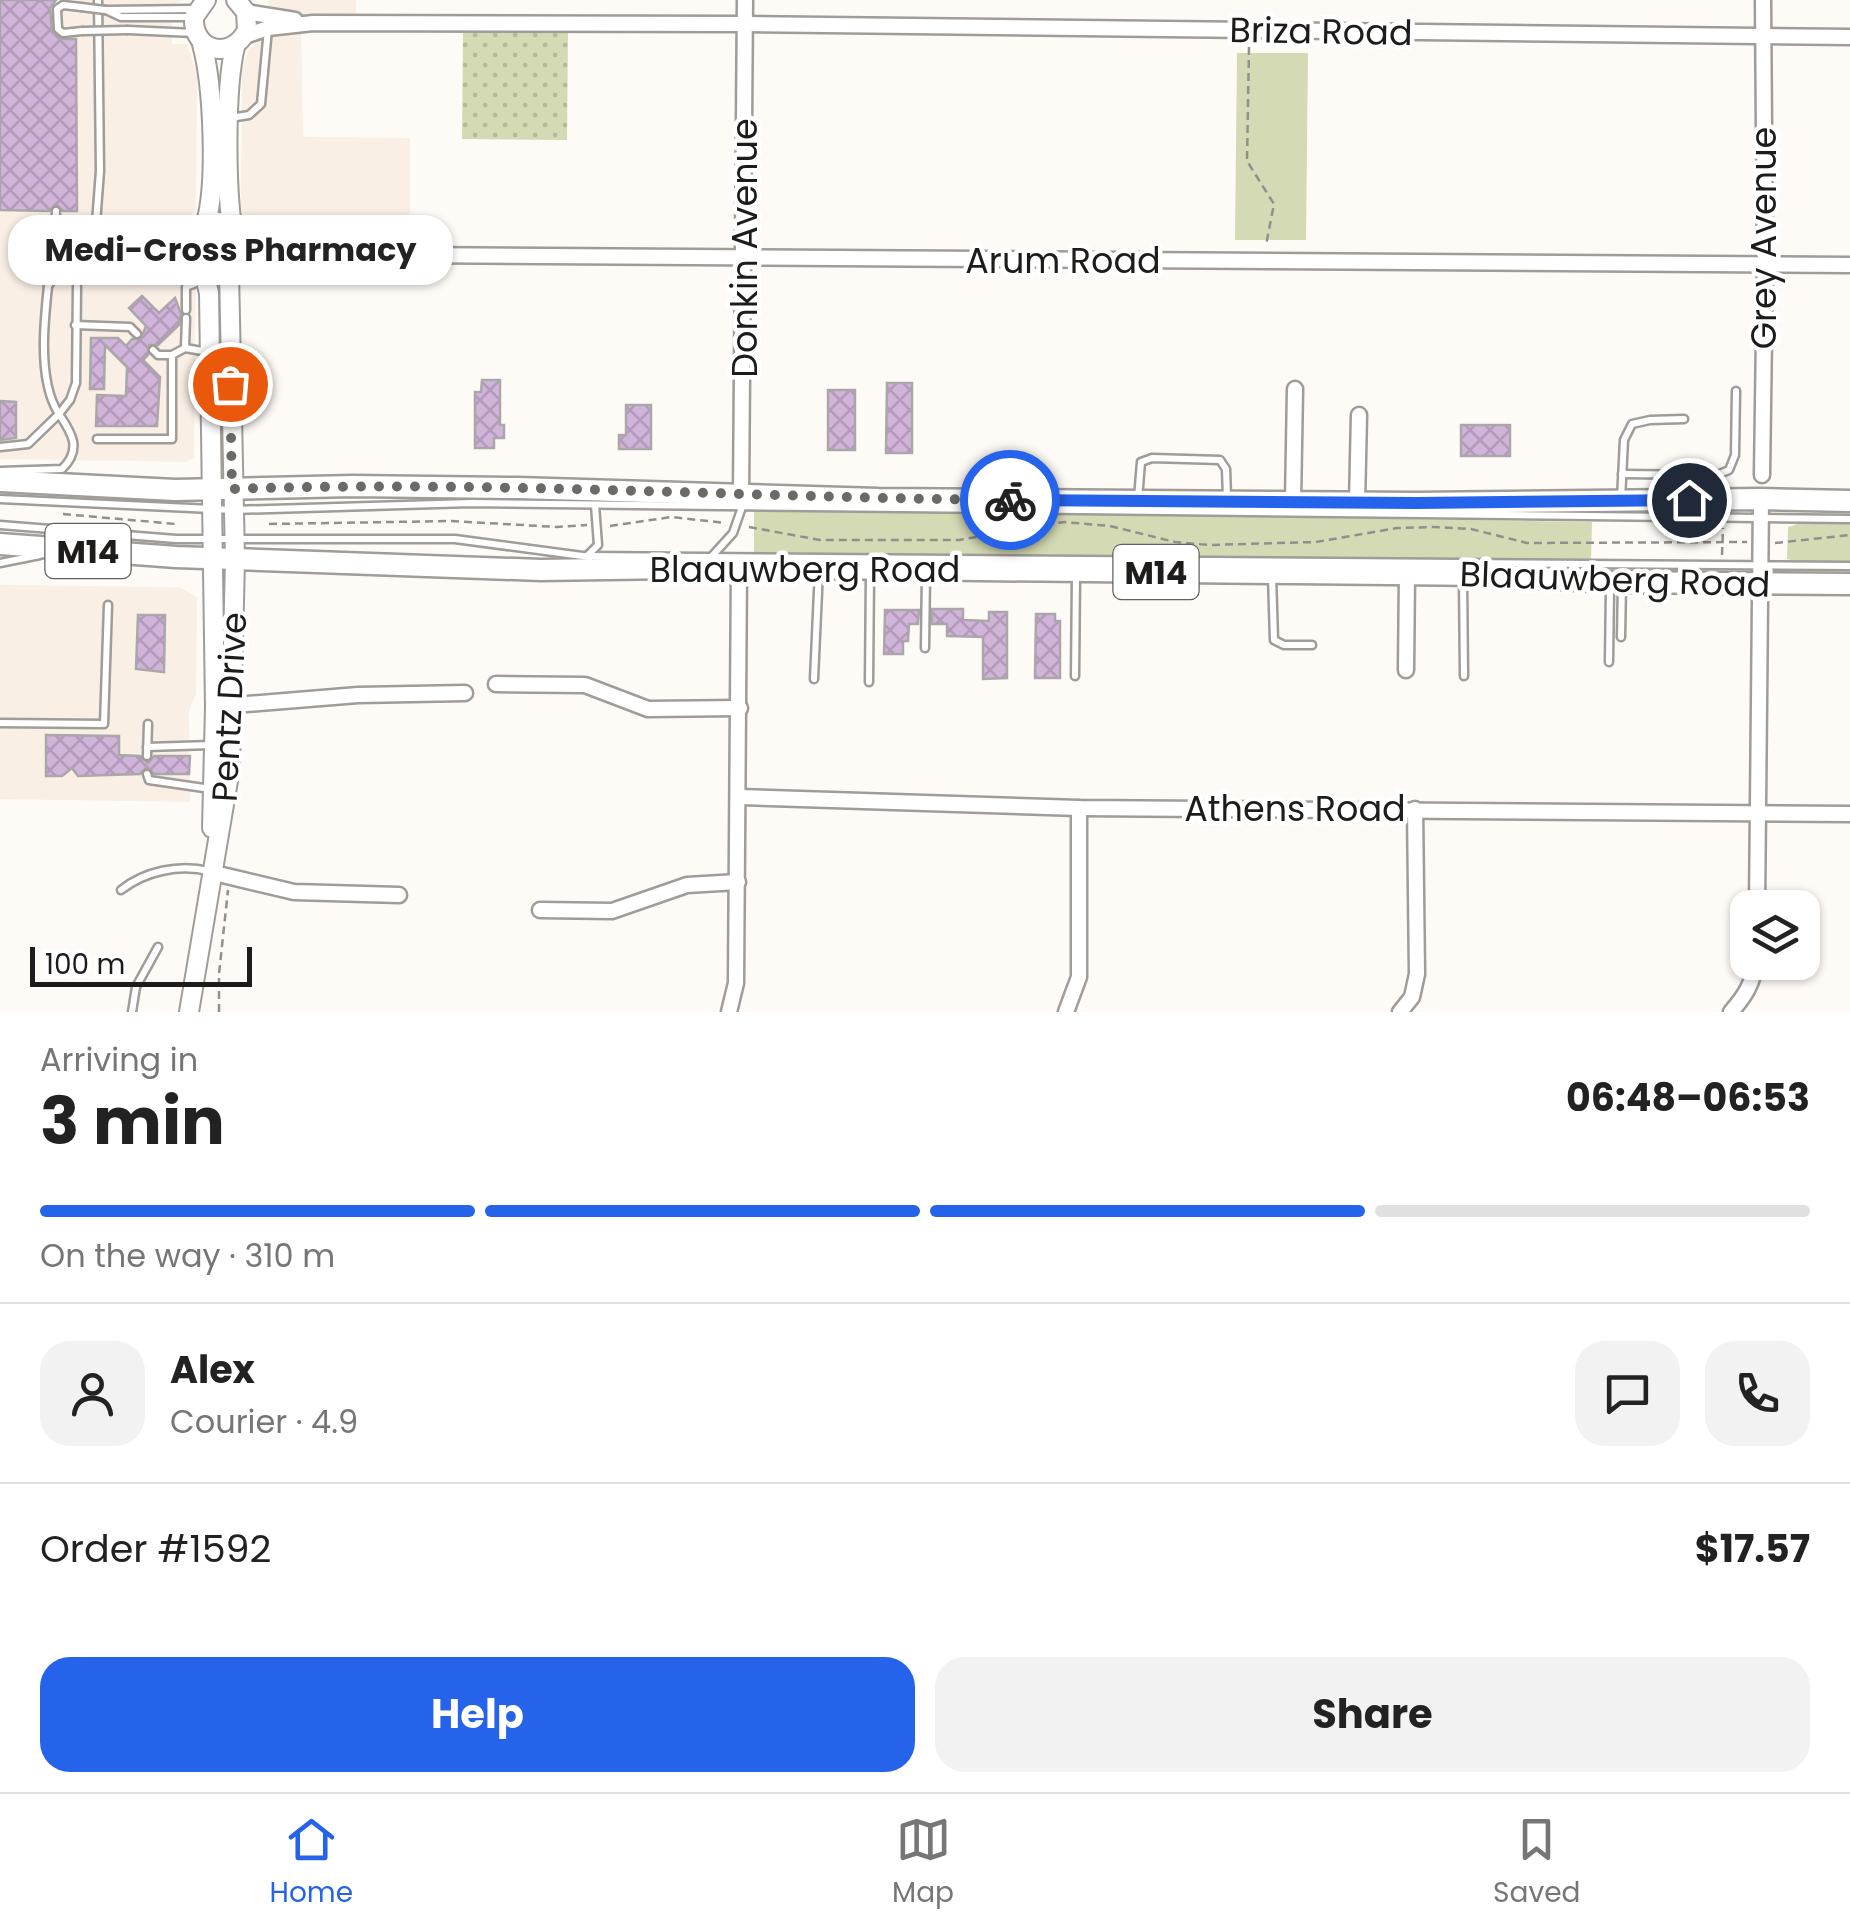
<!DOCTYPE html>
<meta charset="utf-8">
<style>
body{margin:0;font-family:Poppins,sans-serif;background:#f2f2f2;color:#222;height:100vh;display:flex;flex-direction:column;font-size:38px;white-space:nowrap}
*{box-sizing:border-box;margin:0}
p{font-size:32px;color:#767676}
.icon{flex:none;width:55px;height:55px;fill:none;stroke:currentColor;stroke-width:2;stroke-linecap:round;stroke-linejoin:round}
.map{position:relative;height:1012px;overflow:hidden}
.sheet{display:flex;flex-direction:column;background:#fff;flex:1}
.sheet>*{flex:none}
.fabs{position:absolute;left:1730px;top:890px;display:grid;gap:20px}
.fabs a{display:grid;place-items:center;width:90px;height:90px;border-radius:20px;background:#fff;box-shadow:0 2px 8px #0004;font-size:50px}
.scale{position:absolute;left:30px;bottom:25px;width:222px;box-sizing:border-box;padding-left:10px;border:5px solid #1d1c1a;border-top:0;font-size:28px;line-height:35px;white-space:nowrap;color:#1d1c1a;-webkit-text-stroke:8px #fff;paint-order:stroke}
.pin{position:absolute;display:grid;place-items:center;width:85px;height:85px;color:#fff;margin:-42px;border:5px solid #fff;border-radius:50%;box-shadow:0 2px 10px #0007}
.courier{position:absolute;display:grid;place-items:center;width:100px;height:100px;margin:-50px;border:8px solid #2563eb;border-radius:50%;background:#fff;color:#222;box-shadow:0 2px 12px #0007}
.bubble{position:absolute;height:70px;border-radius:30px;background:#fff;box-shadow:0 2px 8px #0004;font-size:32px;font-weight:700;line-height:70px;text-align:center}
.headline em{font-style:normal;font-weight:700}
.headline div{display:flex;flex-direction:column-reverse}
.headline{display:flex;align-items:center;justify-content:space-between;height:170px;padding:0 40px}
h1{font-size:65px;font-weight:700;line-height:75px}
.bar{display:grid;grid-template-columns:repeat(4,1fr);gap:15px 10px;align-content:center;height:120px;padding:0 40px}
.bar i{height:12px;border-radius:8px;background:#e0e0e0}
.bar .selected{background:#2563eb}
.bar p{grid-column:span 4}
.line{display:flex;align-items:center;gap:25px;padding:0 40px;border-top:2px solid #e0e0e0}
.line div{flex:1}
.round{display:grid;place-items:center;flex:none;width:105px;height:105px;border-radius:30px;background:#f2f2f2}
.button{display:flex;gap:20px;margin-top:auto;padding:20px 40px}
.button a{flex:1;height:115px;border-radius:30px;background:#2563eb;color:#fff;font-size:40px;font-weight:700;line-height:115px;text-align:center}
.button a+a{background:#f2f2f2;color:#222}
.dock{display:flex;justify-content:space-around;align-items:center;height:140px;border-top:2px solid #e0e0e0;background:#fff;font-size:28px;color:#767676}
.dock a{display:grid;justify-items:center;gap:5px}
.dock .selected{color:#2563eb}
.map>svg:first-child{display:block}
.built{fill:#f9efe5}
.grass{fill:url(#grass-dots)}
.park{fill:#d4dab4}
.building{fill:url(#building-cross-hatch);stroke:#aaa7ab;stroke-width:2.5}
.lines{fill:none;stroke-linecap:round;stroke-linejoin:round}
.lane-casing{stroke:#a09c98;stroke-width:11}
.street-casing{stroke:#a09c98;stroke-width:19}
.secondary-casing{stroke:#a09c98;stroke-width:22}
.primary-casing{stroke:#a09c98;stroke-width:25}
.path{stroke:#92908d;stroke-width:2.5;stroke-dasharray:8 5;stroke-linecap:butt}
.lane{stroke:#fff;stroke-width:6}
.street{stroke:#fff;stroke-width:14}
.secondary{stroke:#fff;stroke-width:18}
.primary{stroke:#fff;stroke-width:20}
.lane-bridge-casing{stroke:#a09c98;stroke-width:11;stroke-linecap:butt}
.lane-bridge{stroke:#fff;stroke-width:6}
.done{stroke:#6c6a67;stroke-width:10;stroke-dasharray:0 18}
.route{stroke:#2563eb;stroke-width:12}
.labels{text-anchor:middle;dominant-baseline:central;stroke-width:9;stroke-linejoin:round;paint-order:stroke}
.shield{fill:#fff;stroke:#61605f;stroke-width:2.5}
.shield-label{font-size:32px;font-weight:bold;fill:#1d1c1a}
.street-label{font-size:35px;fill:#1d1c1a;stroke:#fff}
</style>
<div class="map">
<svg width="1850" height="1012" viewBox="0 0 1850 1012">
<defs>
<pattern id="grass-dots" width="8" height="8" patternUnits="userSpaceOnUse" patternTransform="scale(2.5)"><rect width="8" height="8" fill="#d4dab4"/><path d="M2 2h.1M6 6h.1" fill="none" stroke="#b6ba9a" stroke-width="1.8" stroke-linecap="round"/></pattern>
<pattern id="building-cross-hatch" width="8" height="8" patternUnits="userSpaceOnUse" patternTransform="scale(2.5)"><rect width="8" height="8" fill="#d1b4d9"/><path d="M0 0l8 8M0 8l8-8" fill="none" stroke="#b39aba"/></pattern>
</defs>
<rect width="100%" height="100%" fill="#fefbf7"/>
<g class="built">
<polygon points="0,0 184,0 172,5 172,44 187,44 197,75 196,210 182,222 182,229 166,229 166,266 186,267 196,274 194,458 186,462 0,459"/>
<polygon points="269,0 356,0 356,24 301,24 303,137 410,138 410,241 267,239 246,223 241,206 242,68 249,49 261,39"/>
<polygon points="0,585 179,587 197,597 196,694 189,711 190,802 0,799"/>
</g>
<polygon class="grass" points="463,30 568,32 567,140 462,139"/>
<g class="park">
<polygon points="1237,53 1308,53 1306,240 1235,240"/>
<polygon points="754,509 1592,522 1591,560 1442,562 754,555"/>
<polygon points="1801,523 1850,523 1850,563 1800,562 1787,559 1788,527"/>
</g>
<g class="building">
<polygon points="0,0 56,0 50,8 52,31 60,39 76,39 77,211 63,211 56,204 49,211 0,210"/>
<polygon points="142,296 159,313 175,298 181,314 179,325 158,345 149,345 148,355 143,360 160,377 157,426 96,426 97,395 126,396 127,367 105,345 104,389 90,389 91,338 118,338 126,346 132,339 141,339 146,326 129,308"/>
<polygon points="482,380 500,380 500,425 504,425 504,438 494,438 494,448 475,448 475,392 481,392"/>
<polygon points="887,383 912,383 912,453 886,453"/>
<rect x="828" y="390" width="27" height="60"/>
<polygon points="0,401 16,402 16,438 0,440"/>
<polygon points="626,405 651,405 651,449 619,449 619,435 626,435"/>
<rect x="1461" y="425" width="49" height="31"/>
<polygon points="932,609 963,609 963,620 989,621 989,612 1007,612 1007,678 983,679 983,637 947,636 947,624 932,624"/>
<polygon points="885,610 919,610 918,624 909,624 908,641 903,641 903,654 884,654"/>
<polygon points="1036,614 1055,614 1055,621 1060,621 1060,678 1035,678"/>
<polygon points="138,615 165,615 164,672 136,669"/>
<polygon points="46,735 119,736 119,755 140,756 148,763 154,756 190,756 189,774 154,774 147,767 140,774 78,776 72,768 62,776 46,776"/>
</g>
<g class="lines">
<defs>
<g id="lane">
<polyline points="81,7 63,5 57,9 58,29 63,33 82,31"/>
<polyline points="105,10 194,9"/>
<polyline points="106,10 121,17 192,17"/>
<polyline points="128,30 194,33"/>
<polyline points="230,118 249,115 261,104 268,29"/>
<circle cx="98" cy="242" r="19"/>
<polyline points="96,223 100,171 98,0"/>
<polyline points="115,233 131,237 195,237"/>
<polyline points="114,252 124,258 195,260"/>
<polyline points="310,253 311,226 315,221 352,228"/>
<polyline points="48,286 79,245"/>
<polyline points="186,310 186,287 201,281"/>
<polyline points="75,325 130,327 137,334"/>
<polyline points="185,348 186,318"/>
<polyline points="153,350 158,355 172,355"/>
<polyline points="97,439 172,439 172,355 185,348 208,352"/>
<polyline points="0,447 28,444 59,414 70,400 76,383 77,284 86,258"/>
<path d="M0 471 62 469C83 449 71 432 59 414 28 367 54 265 56 211"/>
<polyline points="1622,474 1717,475 1729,470 1735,455 1736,391"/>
<polyline points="0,499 233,510 471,503 1850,519"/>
<polyline points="1138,499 1141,462 1152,458 1220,460 1226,469 1227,498"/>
<polyline points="1621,499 1624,440 1632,424 1650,420 1684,419"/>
<polyline points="0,525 176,539 455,539 590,557"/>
<polyline points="588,555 598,545 595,505"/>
<polyline points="713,555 733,533 742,507"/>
<polyline points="587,556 1850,566"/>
<polyline points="0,563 40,555"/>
<polyline points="1272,576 1274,640 1284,645 1312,645"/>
<polyline points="1463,577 1464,676"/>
<polyline points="1621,637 1622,584"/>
<polyline points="925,648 926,574"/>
<polyline points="1609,662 1610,588"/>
<polyline points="1075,676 1076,577"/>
<polyline points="814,679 819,570"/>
<polyline points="869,682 870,573"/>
<polyline points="0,723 104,724 108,605"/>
<polyline points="147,747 211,745"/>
<polyline points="147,756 148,724"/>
<polyline points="147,774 149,780 211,789"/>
<path d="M121 890C145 871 179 864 209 871"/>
<polyline points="132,1012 136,987 158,947"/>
</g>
<g id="street">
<polyline points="246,12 295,20"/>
<polyline points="245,36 268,28 313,23 745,24 1850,37"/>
<polyline points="242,239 275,253"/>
<polyline points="237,265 275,254 1850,265"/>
<polyline points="1762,475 1765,264 1763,0"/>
<polyline points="741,496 745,0"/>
<polyline points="1293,502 1295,389"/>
<polyline points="1357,503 1359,415"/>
<polyline points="1406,670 1407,574"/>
<polyline points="496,684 585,685 648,709 740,708"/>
<polyline points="222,706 358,695 465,693"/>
<polyline points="740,797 1079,808 1850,814"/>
<polyline points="210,872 294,892 399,895"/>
<polyline points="1757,908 1761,499"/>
<polyline points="540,910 612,911 687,885 738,882"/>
<polyline points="729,1012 736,983 739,567"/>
<polyline points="1066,1012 1079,977 1079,808"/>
<polyline points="1400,1012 1412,997 1417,974 1415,809"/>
<path d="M1731 1012C1744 997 1754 983 1755 962"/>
</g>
<g id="secondary">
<path d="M206 0 194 17C192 52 232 61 247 30L246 12 236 0"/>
<path d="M202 44C213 84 218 186 205 226"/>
<circle cx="218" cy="248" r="26"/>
<path d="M232 227C226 184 225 88 235 47"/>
<polyline points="203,269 209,293 215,707 212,828"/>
<polyline points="189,1012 230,769 235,560 229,271"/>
</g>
<g id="primary">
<polyline points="0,481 175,490 352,486 518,488 878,499 1417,503 1761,499 1850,501"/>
<polyline points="0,544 176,557 541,570 739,567 980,570 1486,575 1610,582 1850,584"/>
</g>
</defs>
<use href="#lane" class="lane-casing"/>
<use href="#street" class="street-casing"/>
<use href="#secondary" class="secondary-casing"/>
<use href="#primary" class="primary-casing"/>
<g class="path">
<polyline points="1249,47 1247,161 1274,204 1266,245"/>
<polyline points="63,514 176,524"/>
<polyline points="269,524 452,521 557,527 587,525"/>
<polyline points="610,526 671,517 726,523"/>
<polyline points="749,527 820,540 959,540 1064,522 1110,526 1175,542 1209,545 1316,542 1397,528 1434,527 1471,529 1527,543 1747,542"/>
<polyline points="1775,543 1850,535"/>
<polyline points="1722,555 1723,528"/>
<polyline points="219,1012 219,974 228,890"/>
</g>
<use href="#lane" class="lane"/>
<use href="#street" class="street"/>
<use href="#secondary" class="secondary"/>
<use href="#primary" class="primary"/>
<defs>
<g id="lane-bridge">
<polyline points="81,7 105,10"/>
<polyline points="82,31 128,30"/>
</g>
</defs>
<use href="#lane-bridge" class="lane-bridge-casing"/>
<use href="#lane-bridge" class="lane-bridge"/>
</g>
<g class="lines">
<path class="done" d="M230 384 232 489C492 480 751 498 1010 500"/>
<polyline class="route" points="1010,500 1416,503 1689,500"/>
</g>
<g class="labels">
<g class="shield">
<rect x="45.5" y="524" width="85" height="54" rx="8"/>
<rect x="1113.5" y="545" width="85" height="54" rx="8"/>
</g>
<g class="shield-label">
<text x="88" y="551">M14</text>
<text x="1156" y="572">M14</text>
</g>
<g class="street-label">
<text transform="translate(1321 31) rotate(1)">Briza Road</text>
<text transform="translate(1763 238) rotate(-90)">Grey Avenue</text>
<text transform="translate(744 248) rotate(-90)">Donkin Avenue</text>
<text x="1063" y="260">Arum Road</text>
<text x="805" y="569">Blaauwberg Road</text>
<text transform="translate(1615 579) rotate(2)">Blaauwberg Road</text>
<text transform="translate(229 707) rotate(-87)">Pentz Drive</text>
<text x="1295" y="808">Athens Road</text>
</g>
</g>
</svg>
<div class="fabs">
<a><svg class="icon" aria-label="layers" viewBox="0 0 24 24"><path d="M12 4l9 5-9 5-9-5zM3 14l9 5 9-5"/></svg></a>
</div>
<div class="scale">100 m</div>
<div class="pin" style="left:230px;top:384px;background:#ea580c"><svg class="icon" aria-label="bag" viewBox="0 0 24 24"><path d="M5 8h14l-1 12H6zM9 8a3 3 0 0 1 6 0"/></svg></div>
<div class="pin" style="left:1689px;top:500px;background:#1f2937"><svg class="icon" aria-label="home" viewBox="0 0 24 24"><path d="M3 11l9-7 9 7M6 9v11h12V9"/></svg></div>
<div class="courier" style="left:1010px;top:500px"><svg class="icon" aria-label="bike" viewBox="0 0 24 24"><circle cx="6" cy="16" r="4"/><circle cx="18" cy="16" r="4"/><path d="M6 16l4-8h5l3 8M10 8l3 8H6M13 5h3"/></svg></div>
<div class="bubble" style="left:8px;top:215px;width:445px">Medi-Cross Pharmacy</div>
</div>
<section class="sheet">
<div class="headline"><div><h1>3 min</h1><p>Arriving in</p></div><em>06:48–06:53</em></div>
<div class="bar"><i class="selected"></i><i class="selected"></i><i class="selected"></i><i></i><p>On the way · 310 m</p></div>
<div class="line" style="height:180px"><a class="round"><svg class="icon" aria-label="person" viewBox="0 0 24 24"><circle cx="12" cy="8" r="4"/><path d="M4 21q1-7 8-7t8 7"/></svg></a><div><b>Alex</b><p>Courier · 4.9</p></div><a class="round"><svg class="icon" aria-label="chat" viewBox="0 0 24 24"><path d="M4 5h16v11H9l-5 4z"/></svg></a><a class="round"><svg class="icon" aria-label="phone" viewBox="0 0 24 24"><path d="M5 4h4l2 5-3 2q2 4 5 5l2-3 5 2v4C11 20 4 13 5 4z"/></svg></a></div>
<div class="line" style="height:130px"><div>Order #1592</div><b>$17.57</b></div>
<div class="button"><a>Help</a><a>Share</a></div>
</section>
<nav class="dock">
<a class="selected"><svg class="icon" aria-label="home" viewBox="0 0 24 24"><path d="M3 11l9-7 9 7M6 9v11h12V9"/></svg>Home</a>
<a><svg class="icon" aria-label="map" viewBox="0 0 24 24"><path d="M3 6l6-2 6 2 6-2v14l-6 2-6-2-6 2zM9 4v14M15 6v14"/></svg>Map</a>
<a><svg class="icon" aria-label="saved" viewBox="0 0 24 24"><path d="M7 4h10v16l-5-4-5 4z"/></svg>Saved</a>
</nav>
